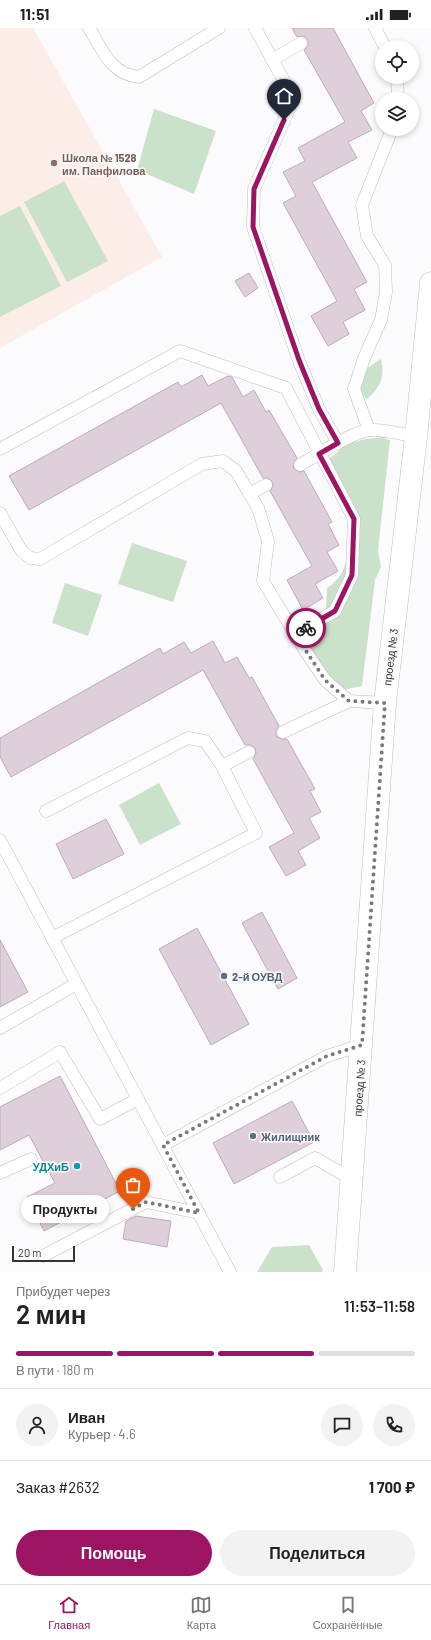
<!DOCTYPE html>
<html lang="ru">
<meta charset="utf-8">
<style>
body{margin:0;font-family:Barlow,sans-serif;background:#f2f2f2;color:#202124;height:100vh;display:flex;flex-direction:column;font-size:15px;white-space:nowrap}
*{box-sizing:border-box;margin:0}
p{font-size:13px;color:#757577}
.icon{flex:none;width:22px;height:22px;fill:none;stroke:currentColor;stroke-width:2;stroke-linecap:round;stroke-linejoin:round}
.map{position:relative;height:1244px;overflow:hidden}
.panel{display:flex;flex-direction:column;background:#fff;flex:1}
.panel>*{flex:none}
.buttons{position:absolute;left:375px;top:12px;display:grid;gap:8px}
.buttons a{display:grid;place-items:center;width:44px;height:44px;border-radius:50%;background:#fff;box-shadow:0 2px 6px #0003;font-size:20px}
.scale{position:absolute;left:12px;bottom:10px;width:63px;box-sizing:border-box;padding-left:4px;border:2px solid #353238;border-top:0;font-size:11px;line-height:14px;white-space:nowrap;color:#353238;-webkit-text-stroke:3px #fbfafd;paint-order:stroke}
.pin{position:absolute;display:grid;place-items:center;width:34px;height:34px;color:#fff;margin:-41px -17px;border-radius:50% 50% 50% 0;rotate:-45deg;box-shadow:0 0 4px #0007}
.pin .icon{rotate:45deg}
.courier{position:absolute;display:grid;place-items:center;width:40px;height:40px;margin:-20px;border:3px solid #9d1463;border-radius:50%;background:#fff;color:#222;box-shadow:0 1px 5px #0007}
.bubble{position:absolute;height:28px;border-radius:14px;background:#fff;box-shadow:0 2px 6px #0003;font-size:13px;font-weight:600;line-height:28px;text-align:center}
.head em{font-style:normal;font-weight:600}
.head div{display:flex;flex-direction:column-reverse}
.head{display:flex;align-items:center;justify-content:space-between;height:68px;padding:0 16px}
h1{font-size:26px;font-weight:600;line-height:30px}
.bar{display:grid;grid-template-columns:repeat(4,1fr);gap:6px 4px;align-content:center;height:48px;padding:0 16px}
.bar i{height:5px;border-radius:3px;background:#e0e0e0}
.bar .selected{background:#9d1463}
.bar p{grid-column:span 4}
.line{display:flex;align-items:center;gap:10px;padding:0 16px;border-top:1px solid #e0e0e0}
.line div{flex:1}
.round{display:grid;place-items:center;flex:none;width:42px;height:42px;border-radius:21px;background:#f2f2f2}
.button{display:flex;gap:8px;margin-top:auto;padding:8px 16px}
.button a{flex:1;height:46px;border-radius:24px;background:#9d1463;color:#fff;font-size:16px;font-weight:600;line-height:46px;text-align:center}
.button a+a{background:#f2f2f2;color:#202124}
.status{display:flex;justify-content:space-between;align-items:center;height:28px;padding:0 20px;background:#fff;direction:ltr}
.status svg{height:11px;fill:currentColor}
.dock{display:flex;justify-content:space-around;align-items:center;height:56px;border-top:1px solid #e0e0e0;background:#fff;font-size:11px;color:#757577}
.dock a{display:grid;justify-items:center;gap:2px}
.dock .selected{color:#9d1463}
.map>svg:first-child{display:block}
.education{fill:#fcede7}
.green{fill:#cbe2ca}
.building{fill:#dfcfdb;stroke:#bcadb9}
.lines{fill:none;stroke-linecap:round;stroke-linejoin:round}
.service-casing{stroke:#c3baca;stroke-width:13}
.minor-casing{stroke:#c3baca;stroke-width:23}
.service{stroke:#fff;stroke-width:12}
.minor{stroke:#fff;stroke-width:22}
.done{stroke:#7a787d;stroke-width:4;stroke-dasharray:0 7.2}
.route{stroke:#9d1463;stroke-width:5}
.education-dot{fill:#8d6e63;stroke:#fbfafd;stroke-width:1.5}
.service-dot{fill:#5c6f8a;stroke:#fbfafd;stroke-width:1.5}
.culture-dot{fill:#0f9aa8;stroke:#fbfafd;stroke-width:1.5}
.labels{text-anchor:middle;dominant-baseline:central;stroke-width:3;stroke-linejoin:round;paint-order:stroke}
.education-label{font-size:11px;font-weight:bold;fill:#785e54;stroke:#fbfafd;text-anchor:start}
.street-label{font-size:11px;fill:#353238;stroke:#fbfafd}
.service-label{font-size:11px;font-weight:bold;fill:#4e5e75;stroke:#fbfafd;text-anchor:start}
.culture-label{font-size:11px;font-weight:bold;fill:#0d838f;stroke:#fbfafd;text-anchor:end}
</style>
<div class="status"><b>11:51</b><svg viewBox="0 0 49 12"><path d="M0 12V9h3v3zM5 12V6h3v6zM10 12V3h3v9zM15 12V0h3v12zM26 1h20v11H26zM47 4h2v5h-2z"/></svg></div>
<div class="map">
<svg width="431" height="1244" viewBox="0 0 431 1244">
<rect width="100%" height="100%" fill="#fbfafd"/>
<polygon class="education" points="0,0 33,0 162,229 0,320"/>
<g class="green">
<polygon points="154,81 216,103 194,166 137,142"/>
<polygon points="64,153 108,233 67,254 24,174"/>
<polygon points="20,178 61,258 0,289 0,188"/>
<path d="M381 331C385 348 381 359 367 371L360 366 359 357 363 351 367 340Z"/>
<path d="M354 408 357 414C365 409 375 412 384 408L386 411 390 412 378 522 381 539 375 552 362 658 338 663 295 606 326 580 327 560C345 548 348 533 347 512L353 507 354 491 323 433 333 428Z"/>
<polygon points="132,515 187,533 173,574 118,556"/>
<polygon points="65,555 102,567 88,608 52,595"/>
<polygon points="159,755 181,796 140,817 119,777"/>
<polygon points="309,1217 323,1242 322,1244 257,1244 272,1219"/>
</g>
<g class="building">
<polygon points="292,0 333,0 374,75 361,83 372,102 348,114 357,130 312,154 367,254 354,261 365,282 343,294 349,306 328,318 311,288 337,273 283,175 296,168 283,144 305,133 298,120 345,94 304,22 308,18 308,12 304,8 297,9"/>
<polygon points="249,245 258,260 245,269 235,253"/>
<polygon points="202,347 208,358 228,348 232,349 243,369 254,362 266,384 269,382 297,430 293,437 294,441 300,444 304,443 332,494 328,496 339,517 327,524 338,543 315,556 323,570 303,582 287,552 312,538 270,463 273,458 272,453 267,450 263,450 221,375 29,482 9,448 178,354 181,359"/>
<polygon points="213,613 225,635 237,629 249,650 252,649 279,698 276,703 276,708 282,711 287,711 315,761 310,763 321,784 309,790 320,810 298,823 306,837 286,848 269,819 294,805 253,731 256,725 255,720 250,717 245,717 203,642 11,749 0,729 0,710 160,620 163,626 184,614 191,625"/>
<polygon points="106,791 124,826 73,851 56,816"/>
<polygon points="262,884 297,950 278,961 242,895"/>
<polygon points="197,900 249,996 211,1017 159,921"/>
<polygon points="0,912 28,964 0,979"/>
<polygon points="60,1048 120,1163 44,1203 27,1169 55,1155 29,1107 0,1122 0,1079"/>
<polygon points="292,1073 314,1114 234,1156 213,1115"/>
<polygon points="136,1188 171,1193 167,1219 123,1211 126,1193"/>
</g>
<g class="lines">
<defs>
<g id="service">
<path d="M89 0C103 22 110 46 139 49L219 0"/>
<polyline points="255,0 290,64 289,81 254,161 253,199 299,333 319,381 338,415"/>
<polyline points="375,0 385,19"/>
<polyline points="272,32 301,15"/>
<polyline points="397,49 398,71"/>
<polyline points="369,402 354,361 364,330 381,292 386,264 385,237 367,208 362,177 392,101"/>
<polyline points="0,421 180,323 286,360 354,491 352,547 335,583 295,606"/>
<path d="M300 437C316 428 353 403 370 402 385 401 401 406 416 409"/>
<polyline points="249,466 266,457"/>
<polyline points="0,485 21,522 30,530 40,531 202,436 223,433 236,443 258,480 268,513 263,553 306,624 325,652 349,673 385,675"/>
<polyline points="283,704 349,673"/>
<polyline points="222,738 249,724"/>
<polyline points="46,783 188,710 205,713 222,738 256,805 52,910"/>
<polyline points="0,812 230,1244"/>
<polyline points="0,1000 76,956"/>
<polyline points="0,1060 60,1024 100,1091 138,1071"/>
<polyline points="163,1117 327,1028 362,1017"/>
<polyline points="0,1145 31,1131"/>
<polyline points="280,1149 315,1130 353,1152"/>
<polyline points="43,1228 146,1174 199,1185"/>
</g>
<polyline id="minor" points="345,1244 385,675 416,409 431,255"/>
</defs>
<use href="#service" class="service-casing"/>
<use href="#minor" class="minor-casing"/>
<use href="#service" class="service"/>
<use href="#minor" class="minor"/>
</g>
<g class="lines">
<polyline class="done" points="133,1181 146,1174 199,1185 163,1117 327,1028 362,1017 385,675 349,673 325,652 295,606 306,600"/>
<polyline class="route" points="284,92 254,161 253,199 299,332 319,381 338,415 319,426 354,491 352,547 335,583 306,600"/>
</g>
<circle class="education-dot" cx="54" cy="135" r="4"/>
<g class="service-dot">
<circle cx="224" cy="948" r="4"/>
<circle cx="253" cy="1108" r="4"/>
</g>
<circle class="culture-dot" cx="77" cy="1138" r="4"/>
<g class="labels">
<g class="education-label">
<text x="62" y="129">Школа № 1528<tspan x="62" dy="13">им. Панфилова</tspan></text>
</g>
<g class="street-label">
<text transform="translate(390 629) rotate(-83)">проезд № 3</text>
<text transform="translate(359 1060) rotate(-86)">проезд № 3</text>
</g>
<g class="service-label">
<text x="232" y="948">2-й ОУВД</text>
<text x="261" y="1108">Жилищник</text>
</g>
<g class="culture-label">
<text x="69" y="1138">УДХиБ</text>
</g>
</g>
</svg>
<div class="buttons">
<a><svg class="icon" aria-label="locate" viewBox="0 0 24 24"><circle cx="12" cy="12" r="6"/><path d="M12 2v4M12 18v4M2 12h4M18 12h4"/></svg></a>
<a><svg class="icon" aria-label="layers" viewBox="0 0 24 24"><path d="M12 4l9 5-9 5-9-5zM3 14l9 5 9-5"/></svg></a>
</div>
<div class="scale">20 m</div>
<div class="pin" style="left:133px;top:1181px;background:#ea580c"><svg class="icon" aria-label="bag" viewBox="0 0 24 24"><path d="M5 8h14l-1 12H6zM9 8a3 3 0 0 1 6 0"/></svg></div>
<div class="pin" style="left:284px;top:92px;background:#1f2937"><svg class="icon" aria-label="home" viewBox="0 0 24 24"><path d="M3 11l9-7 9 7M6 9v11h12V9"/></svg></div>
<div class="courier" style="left:306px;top:600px"><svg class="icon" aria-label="bike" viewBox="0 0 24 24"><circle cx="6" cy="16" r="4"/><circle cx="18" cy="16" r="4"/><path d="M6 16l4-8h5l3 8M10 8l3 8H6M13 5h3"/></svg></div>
<div class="bubble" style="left:21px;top:1167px;width:88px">Продукты</div>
</div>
<section class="panel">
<div class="head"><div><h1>2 мин</h1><p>Прибудет через</p></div><em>11:53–11:58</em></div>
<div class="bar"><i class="selected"></i><i class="selected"></i><i class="selected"></i><i></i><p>В пути · 180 m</p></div>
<div class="line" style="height:72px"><a class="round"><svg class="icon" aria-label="person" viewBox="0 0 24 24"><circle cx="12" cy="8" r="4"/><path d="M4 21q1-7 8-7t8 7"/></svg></a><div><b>Иван</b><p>Курьер · 4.6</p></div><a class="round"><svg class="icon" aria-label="chat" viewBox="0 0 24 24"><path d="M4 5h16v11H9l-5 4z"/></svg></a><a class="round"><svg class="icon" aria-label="phone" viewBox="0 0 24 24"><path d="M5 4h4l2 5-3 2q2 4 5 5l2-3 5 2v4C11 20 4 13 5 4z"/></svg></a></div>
<div class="line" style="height:52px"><div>Заказ #2632</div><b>1 700 ₽</b></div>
<div class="button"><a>Помощь</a><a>Поделиться</a></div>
</section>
<nav class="dock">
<a class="selected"><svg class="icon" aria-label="home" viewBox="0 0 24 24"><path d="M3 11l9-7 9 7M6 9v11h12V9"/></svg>Главная</a>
<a><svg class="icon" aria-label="map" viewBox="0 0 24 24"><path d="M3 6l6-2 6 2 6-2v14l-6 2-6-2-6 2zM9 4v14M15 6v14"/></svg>Карта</a>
<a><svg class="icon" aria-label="saved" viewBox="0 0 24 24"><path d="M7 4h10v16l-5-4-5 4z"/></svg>Сохранённые</a>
</nav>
